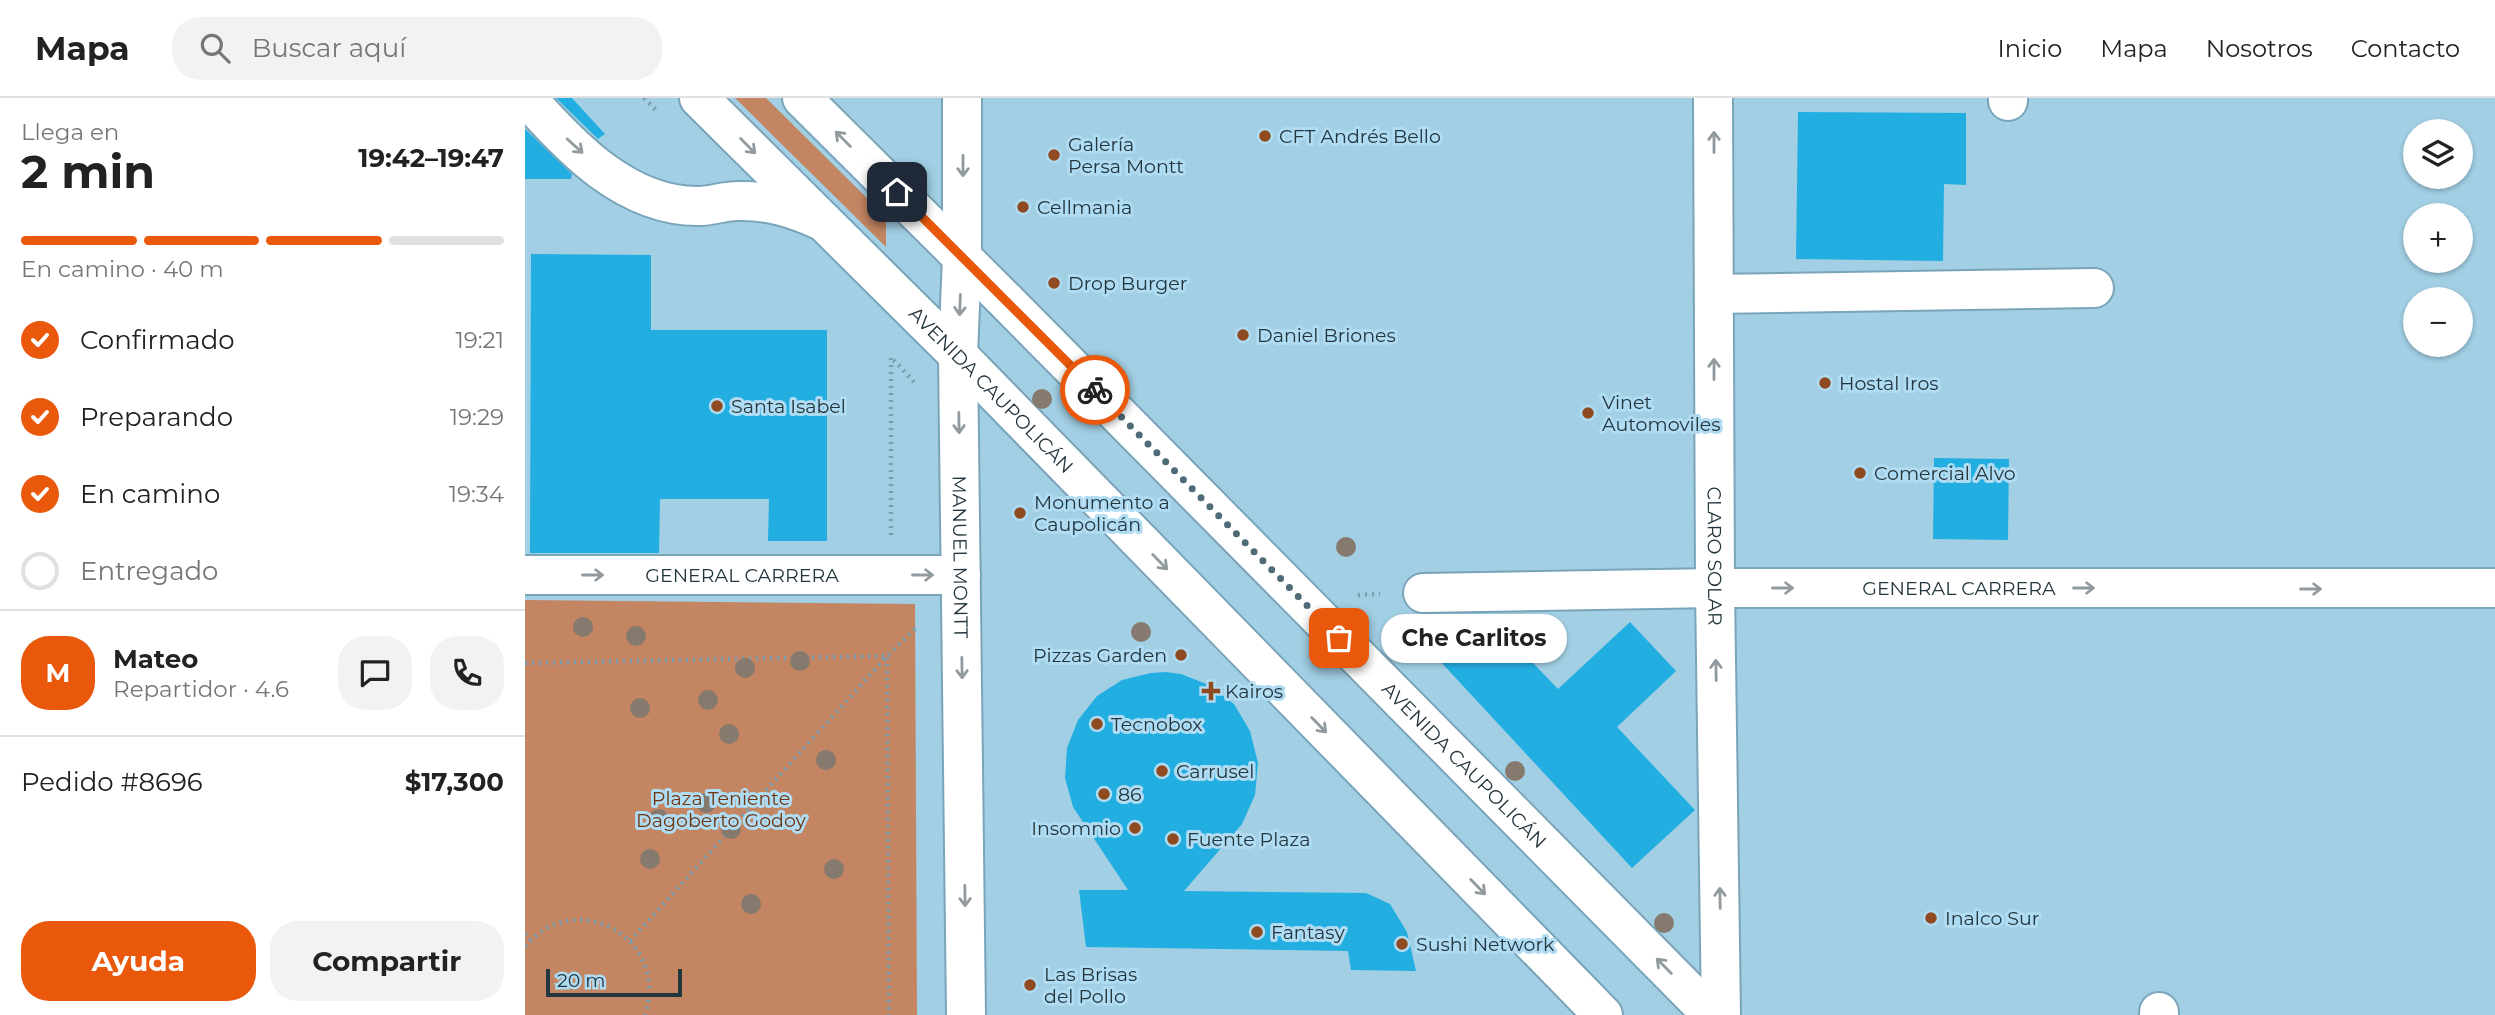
<!DOCTYPE html>
<html lang="es">
<meta charset="utf-8">
<style>
body{margin:0;font-family:Montserrat,sans-serif;background:#f2f2f2;color:#222;height:100vh;display:flex;flex-direction:column;font-size:26px;white-space:nowrap}
*{box-sizing:border-box;margin:0}
p{font-size:23px;color:#767676}
.icon{flex:none;width:38px;height:38px;fill:none;stroke:currentColor;stroke-width:2;stroke-linecap:round;stroke-linejoin:round}
.map{position:relative;flex:1;overflow:hidden}
.drawer{display:flex;flex-direction:column;background:#fff;width:525px}
.drawer>*{flex:none}
.fabs{position:absolute;left:1878px;top:21px;display:grid;gap:14px}
.fabs a{display:grid;place-items:center;width:70px;height:70px;border-radius:50%;background:#fff;box-shadow:0 2px 5px #0004;font-size:35px}
.scale{position:absolute;left:21px;bottom:18px;width:136px;box-sizing:border-box;padding-left:7px;border:4px solid #23353d;border-top:0;font-size:19px;line-height:24px;white-space:nowrap;color:#23353d;-webkit-text-stroke:5px #afdcf2;paint-order:stroke}
.pin{position:absolute;display:grid;place-items:center;width:60px;height:60px;color:#fff;margin:-30px;border-radius:14px;box-shadow:0 4px 10px #0006}
.courier{position:absolute;display:grid;place-items:center;width:70px;height:70px;margin:-35px;border:5px solid #ea580c;border-radius:50%;background:#fff;color:#222;box-shadow:0 2px 9px #0007}
.bubble{position:absolute;height:49px;border-radius:24px;background:#fff;box-shadow:0 2px 5px #0004;font-size:23px;font-weight:700;line-height:49px;text-align:center}
.overview em{font-style:normal;font-weight:700}
.overview div{display:flex;flex-direction:column-reverse}
.overview{display:flex;align-items:center;justify-content:space-between;height:119px;padding:0 21px}
h1{font-size:46px;font-weight:700;line-height:52px}
.bar{display:grid;grid-template-columns:repeat(4,1fr);gap:10px 7px;align-content:center;height:84px;padding:0 21px}
.bar i{height:9px;border-radius:5px;background:#e0e0e0}
.bar .active{background:#ea580c}
.bar p{grid-column:span 4}
.line{display:flex;align-items:center;gap:18px;padding:0 21px;border-top:2px solid #e0e0e0}
.line div{flex:1}
.round{display:grid;place-items:center;flex:none;width:74px;height:74px;border-radius:28px;background:#f2f2f2}
ol{padding:0 21px;list-style:none}
li{display:flex;align-items:center;gap:21px;height:77px}
li p{margin-inline-start:auto}
li .icon{padding:7px;border-radius:50%;background:#ea580c;color:#fff;stroke-width:4}
li:last-child{color:#767676}
li i{width:38px;height:38px;border:4px solid #e0e0e0;border-radius:50%}
.cta{display:flex;gap:14px;margin-top:auto;padding:14px 21px}
.cta a{flex:1;height:80px;border-radius:28px;background:#ea580c;color:#fff;font-size:28px;font-weight:700;line-height:80px;text-align:center}
.cta a+a{background:#f2f2f2;color:#222}
header{display:flex;align-items:center;gap:42px;box-sizing:border-box;height:98px;padding:0 35px;background:#fff;border-bottom:2px solid #e0e0e0}
header strong{font-size:33px}
nav{display:flex;gap:38px;margin-inline-start:auto;font-size:24px}
.search{width:490px;height:63px;background:#f2f2f2;display:flex;align-items:center;gap:18px;box-sizing:border-box;padding:0 24px;border-radius:28px;color:#767676;font-size:26px}
main{display:flex;flex:1;min-height:0}
.map>svg:first-child{display:block}
.green{fill:#c38562}
.building{fill:#23aee1}
.lines{fill:none;stroke-linecap:round;stroke-linejoin:round}
.minor-casing{stroke:#79a4b9;stroke-width:42}
.major-casing{stroke:#79a4b9;stroke-width:42}
.path{stroke:#799eaf;stroke-width:4.5;stroke-dasharray:2 5;stroke-linecap:butt}
.minor{stroke:#fff;stroke-width:38}
.major{stroke:#fff;stroke-width:38}
.tree{fill:#867a6e}
.oneway{stroke:#919a9e}
.done{stroke:#4f6b77;stroke-width:7;stroke-dasharray:0 12.6}
.route{stroke:#ea580c;stroke-width:9}
.poi-dot{fill:#8f4a1f;stroke:#afdcf2;stroke-width:2.5}
.labels{text-anchor:middle;dominant-baseline:central;stroke-width:6;stroke-linejoin:round;paint-order:stroke}
.poi-label{font-size:19px;fill:#23353d;stroke:#afdcf2;text-anchor:start}
.street-label{font-size:19px;fill:#23353d;stroke:#afdcf2}
.park-label{font-size:19px;fill:#70350e;stroke:#afdcf2}
</style>
<header>
<strong>Mapa</strong>
<div class="search"><svg class="icon" aria-label="search" viewBox="0 0 24 24"><circle cx="10" cy="10" r="6"/><path d="M15 15l6 6"/></svg>Buscar aquí</div>
<nav><a>Inicio</a><a>Mapa</a><a>Nosotros</a><a>Contacto</a></nav>
</header>
<main>
<section class="drawer">
<div class="overview"><div><h1>2 min</h1><p>Llega en</p></div><em>19:42–19:47</em></div>
<div class="bar"><i class="active"></i><i class="active"></i><i class="active"></i><i></i><p>En camino · 40 m</p></div>
<ol>
<li><svg class="icon" aria-label="check" viewBox="0 0 24 24"><path d="M5 12l5 5 9-10"/></svg>Confirmado<p>19:21</p></li>
<li><svg class="icon" aria-label="check" viewBox="0 0 24 24"><path d="M5 12l5 5 9-10"/></svg>Preparando<p>19:29</p></li>
<li><svg class="icon" aria-label="check" viewBox="0 0 24 24"><path d="M5 12l5 5 9-10"/></svg>En camino<p>19:34</p></li>
<li><i></i>Entregado</li>
</ol>
<div class="line" style="height:126px"><b class="round" style="background:#ea580c;color:#fff">M</b><div><b>Mateo</b><p>Repartidor · 4.6</p></div><a class="round"><svg class="icon" aria-label="chat" viewBox="0 0 24 24"><path d="M4 5h16v11H9l-5 4z"/></svg></a><a class="round"><svg class="icon" aria-label="phone" viewBox="0 0 24 24"><path d="M5 4h4l2 5-3 2q2 4 5 5l2-3 5 2v4C11 20 4 13 5 4z"/></svg></a></div>
<div class="line" style="height:91px"><div>Pedido #8696</div><b>$17,300</b></div>
<div class="cta"><a>Ayuda</a><a>Compartir</a></div>
</section>
<div class="map">
<svg width="1970" height="917" viewBox="0 0 1970 917">
<rect width="100%" height="100%" fill="#a2cfe4"/>
<g class="green">
<polygon points="210,0 241,0 361,119 361,149"/>
<polygon points="0,502 390,506 392,917 0,917"/>
</g>
<g class="building">
<polygon points="31,0 47,0 80,36 73,41"/>
<polygon points="1273,14 1441,15 1441,87 1419,86 1418,163 1271,161"/>
<polygon points="0,31 47,76 46,81 0,81"/>
<polygon points="6,156 126,157 126,232 302,232 302,443 243,443 244,401 135,401 134,455 5,455"/>
<polygon points="1409,360 1484,361 1483,442 1408,441"/>
<polygon points="961,516 1033,591 1105,524 1151,573 1092,629 1170,712 1107,770 913,561"/>
<polygon points="641,574 656,576 684,587 709,606 725,633 733,665 730,697 717,726 659,793 841,795 865,806 882,834 891,873 826,872 823,853 561,849 554,792 603,792 548,709 540,680 542,650 553,622 572,598 597,582 626,575"/>
</g>
<g class="lines">
<defs>
<g id="minor">
<path d="M2 0C46 50 102 109 174 108 187 108 199 103 212 103 244 102 271 111 299 124"/>
<path id="s1" d="M1188 0 1190 490 1196 917"/>
<polyline points="1483,3 1483,0"/>
<polyline points="437,158 437,0"/>
<polyline points="1189,196 1569,190"/>
<path id="s2" d="M0 477H436"/>
<path id="s3" d="M898 495 1190 490H1970"/>
<polyline points="1634,914 1634,917"/>
</g>
<g id="major">
<path id="s4" d="M174 0 433 257 1078 917"/>
<path id="s5" d="M277 0 480 202 1187 917"/>
<path id="s6" d="M437 158 433 257 441 917"/>
</g>
</defs>
<use href="#minor" class="minor-casing"/>
<use href="#major" class="major-casing"/>
<g class="path">
<polyline points="119,0 133,14"/>
<polyline points="366,437 366,259 389,284"/>
<polyline points="833,497 855,496"/>
<polyline points="0,565 362,558 393,528"/>
<polyline points="0,836 5,842"/>
<polyline points="105,843 362,558 364,917"/>
<path d="M0 848C53 787 145 842 120 917"/>
</g>
<use href="#minor" class="minor"/>
<use href="#major" class="major"/>
</g>
<g class="tree">
<circle cx="517" cy="301" r="10"/>
<circle cx="821" cy="449" r="10"/>
<circle cx="58" cy="529" r="10"/>
<circle cx="616" cy="534" r="10"/>
<circle cx="111" cy="538" r="10"/>
<circle cx="275" cy="563" r="10"/>
<circle cx="220" cy="570" r="10"/>
<circle cx="183" cy="602" r="10"/>
<circle cx="115" cy="610" r="10"/>
<circle cx="204" cy="636" r="10"/>
<circle cx="301" cy="662" r="10"/>
<circle cx="990" cy="673" r="10"/>
<circle cx="181" cy="705" r="10"/>
<circle cx="134" cy="721" r="10"/>
<circle cx="206" cy="731" r="10"/>
<circle cx="125" cy="761" r="10"/>
<circle cx="309" cy="771" r="10"/>
<circle cx="226" cy="806" r="10"/>
<circle cx="1139" cy="825" r="10"/>
</g>
<defs><path id="oneway-shaft" d="M-6 0H5M1.5-3L5.5 0L1.5 3" fill="none" stroke-width="1.6" stroke-linecap="round" stroke-linejoin="round" transform="scale(1.75)"/></defs>
<g class="oneway">
<use href="#oneway-shaft" transform="translate(318 41) rotate(-135)"/>
<use href="#oneway-shaft" transform="translate(1189 44) rotate(-90)"/>
<use href="#oneway-shaft" transform="translate(50 48) rotate(42)"/>
<use href="#oneway-shaft" transform="translate(223 48) rotate(45)"/>
<use href="#oneway-shaft" transform="translate(438 68) rotate(90)"/>
<use href="#oneway-shaft" transform="translate(435 207) rotate(92)"/>
<use href="#oneway-shaft" transform="translate(1189 271) rotate(-90)"/>
<use href="#oneway-shaft" transform="translate(434 325) rotate(89)"/>
<use href="#oneway-shaft" transform="translate(635 464) rotate(46)"/>
<use href="#oneway-shaft" transform="translate(68 477)"/>
<use href="#oneway-shaft" transform="translate(398 477)"/>
<use href="#oneway-shaft" transform="translate(1258 490)"/>
<use href="#oneway-shaft" transform="translate(1559 490)"/>
<use href="#oneway-shaft" transform="translate(1786 491)"/>
<use href="#oneway-shaft" transform="translate(437 570) rotate(89)"/>
<use href="#oneway-shaft" transform="translate(1191 572) rotate(-91)"/>
<use href="#oneway-shaft" transform="translate(794 627) rotate(46)"/>
<use href="#oneway-shaft" transform="translate(953 789) rotate(46)"/>
<use href="#oneway-shaft" transform="translate(440 798) rotate(89)"/>
<use href="#oneway-shaft" transform="translate(1195 800) rotate(-91)"/>
<use href="#oneway-shaft" transform="translate(1139 868) rotate(-135)"/>
</g>
<g class="lines">
<polyline class="done" points="570,292 814,540"/>
<polyline class="route" points="372,94 570,292"/>
</g>
<g class="poi-dot">
<circle cx="740" cy="38" r="7"/>
<circle cx="529" cy="57" r="7"/>
<circle cx="498" cy="109" r="7"/>
<circle cx="529" cy="185" r="7"/>
<circle cx="718" cy="237" r="7"/>
<circle cx="1300" cy="285" r="7"/>
<circle cx="192" cy="308" r="7"/>
<circle cx="1063" cy="315" r="7"/>
<circle cx="1335" cy="375" r="7"/>
<circle cx="495" cy="415" r="7"/>
<circle cx="656" cy="557" r="7"/>
<path d="M682.5 582.5h7v7h7v7h-7v7h-7v-7h-7v-7h7z"/>
<circle cx="572" cy="626" r="7"/>
<circle cx="637" cy="673" r="7"/>
<circle cx="579" cy="696" r="7"/>
<circle cx="610" cy="730" r="7"/>
<circle cx="648" cy="741" r="7"/>
<circle cx="1406" cy="820" r="7"/>
<circle cx="732" cy="834" r="7"/>
<circle cx="877" cy="846" r="7"/>
<circle cx="505" cy="887" r="7"/>
</g>
<g class="labels">
<g class="poi-label">
<text x="754" y="38">CFT Andrés Bello</text>
<text x="543" y="46">Galería<tspan x="543" dy="22">Persa Montt</tspan></text>
<text x="512" y="109">Cellmania</text>
<text x="543" y="185">Drop Burger</text>
<text x="732" y="237">Daniel Briones</text>
<text x="1314" y="285">Hostal Iros</text>
<text x="1077" y="304">Vinet<tspan x="1077" dy="22">Automoviles</tspan></text>
<text x="206" y="308">Santa Isabel</text>
<text x="1349" y="375">Comercial Alvo</text>
<text x="509" y="404">Monumento a<tspan x="509" dy="22">Caupolicán</tspan></text>
<text x="642" y="557" text-anchor="end">Pizzas Garden</text>
<text x="700" y="593">Kairos</text>
<text x="586" y="626">Tecnobox</text>
<text x="651" y="673">Carrusel</text>
<text x="593" y="696">86</text>
<text x="596" y="730" text-anchor="end">Insomnio</text>
<text x="662" y="741">Fuente Plaza</text>
<text x="1420" y="820">Inalco Sur</text>
<text x="746" y="834">Fantasy</text>
<text x="891" y="846">Sushi Network</text>
<text x="519" y="876">Las Brisas<tspan x="519" dy="22">del Pollo</tspan></text>
</g>
<g class="street-label">
<text stroke="none"><textPath href="#s4" startOffset="413">AVENIDA CAUPOLICÁN</textPath></text>
<text stroke="none"><textPath href="#s6" startOffset="301">MANUEL MONTT</textPath></text>
<text stroke="none"><textPath href="#s1" startOffset="458">CLARO SOLAR</textPath></text>
<text stroke="none"><textPath href="#s2" startOffset="217">GENERAL CARRERA</textPath></text>
<text stroke="none"><textPath href="#s3" startOffset="536">GENERAL CARRERA</textPath></text>
<text stroke="none"><textPath href="#s5" startOffset="940">AVENIDA CAUPOLICÁN</textPath></text>
</g>
<g class="park-label">
<text x="196" y="700">Plaza Teniente<tspan x="196" dy="22">Dagoberto Godoy</tspan></text>
</g>
</g>
</svg>
<div class="fabs">
<a><svg class="icon" aria-label="layers" viewBox="0 0 24 24"><path d="M12 4l9 5-9 5-9-5zM3 14l9 5 9-5"/></svg></a>
<a>+</a>
<a>−</a>
</div>
<div class="scale">20 m</div>
<div class="pin" style="left:814px;top:540px;background:#ea580c"><svg class="icon" aria-label="bag" viewBox="0 0 24 24"><path d="M5 8h14l-1 12H6zM9 8a3 3 0 0 1 6 0"/></svg></div>
<div class="pin" style="left:372px;top:94px;background:#1f2937"><svg class="icon" aria-label="home" viewBox="0 0 24 24"><path d="M3 11l9-7 9 7M6 9v11h12V9"/></svg></div>
<div class="courier" style="left:570px;top:292px"><svg class="icon" aria-label="bike" viewBox="0 0 24 24"><circle cx="6" cy="16" r="4"/><circle cx="18" cy="16" r="4"/><path d="M6 16l4-8h5l3 8M10 8l3 8H6M13 5h3"/></svg></div>
<div class="bubble" style="left:856px;top:516px;width:186px">Che Carlitos</div>
</div>
</main>
